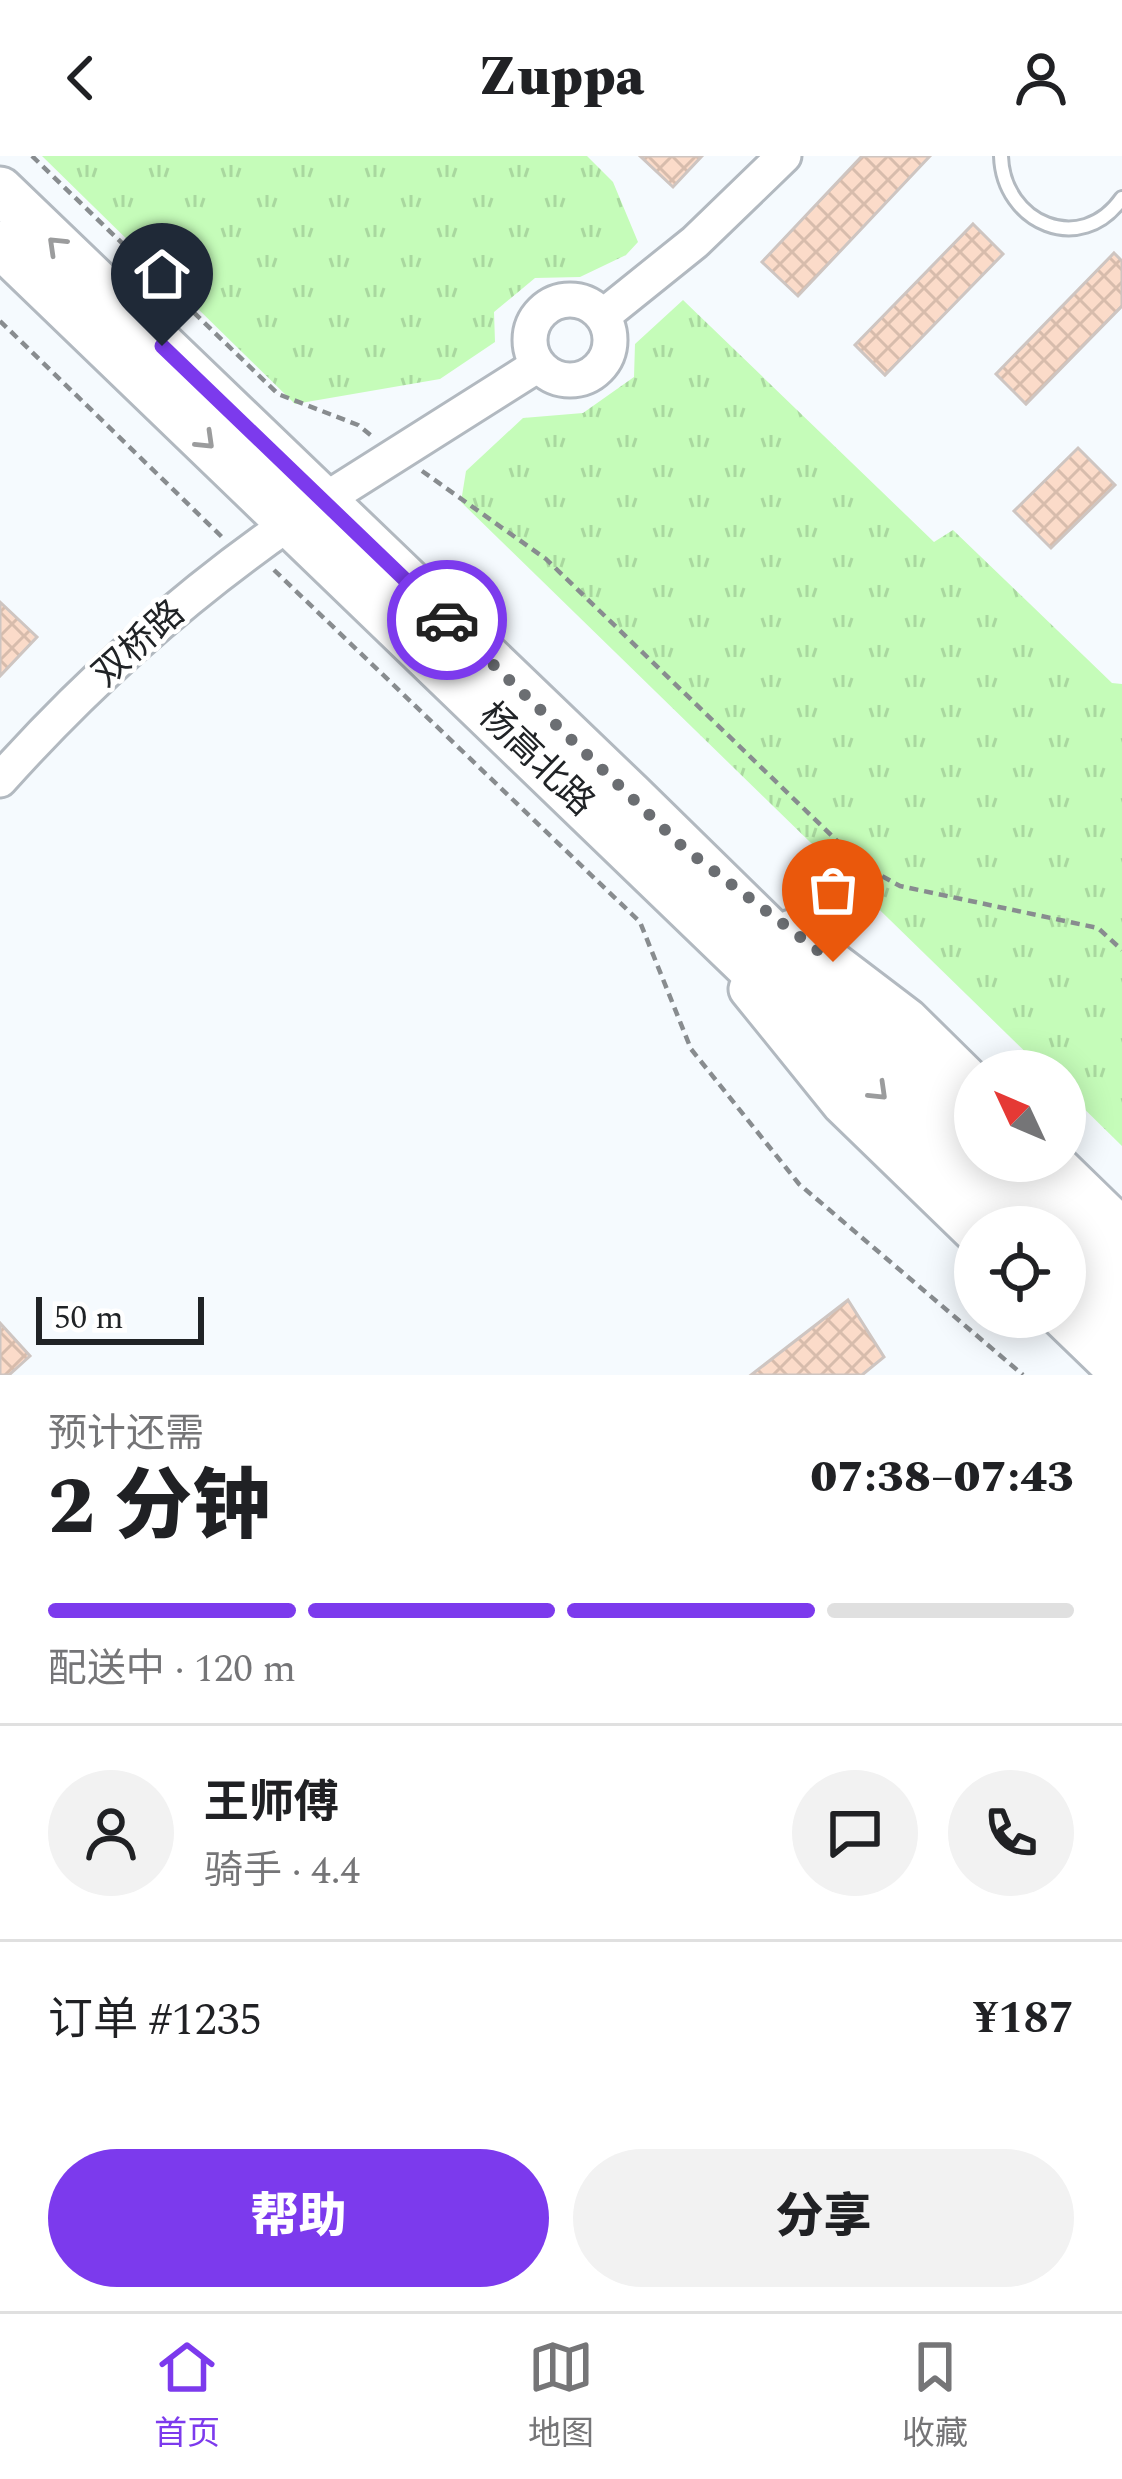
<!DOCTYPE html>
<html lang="zh">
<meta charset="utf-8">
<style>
body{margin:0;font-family:Spectral,"Noto Sans SC",serif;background:#f2f2f2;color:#202124;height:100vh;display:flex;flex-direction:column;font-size:45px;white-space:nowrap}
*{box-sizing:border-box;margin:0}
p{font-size:39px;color:#757577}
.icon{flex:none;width:66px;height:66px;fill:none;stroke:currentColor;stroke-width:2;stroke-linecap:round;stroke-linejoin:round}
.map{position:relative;height:1219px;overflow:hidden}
.panel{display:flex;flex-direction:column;background:#fff;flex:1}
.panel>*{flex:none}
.needle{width:78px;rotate:314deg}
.fabs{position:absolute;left:954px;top:894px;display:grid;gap:24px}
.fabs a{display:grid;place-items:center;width:132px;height:132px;border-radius:50%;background:#fff;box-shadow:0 6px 30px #0003;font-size:60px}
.scale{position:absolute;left:36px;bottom:30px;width:168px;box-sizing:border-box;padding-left:12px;border:6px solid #202326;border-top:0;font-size:33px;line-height:42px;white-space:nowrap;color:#202326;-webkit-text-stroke:9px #fff;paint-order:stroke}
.pin{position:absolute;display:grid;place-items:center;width:102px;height:102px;color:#fff;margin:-123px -51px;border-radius:50% 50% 50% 0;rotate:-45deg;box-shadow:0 0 12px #0007}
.pin .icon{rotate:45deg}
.courier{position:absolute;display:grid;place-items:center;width:120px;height:120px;margin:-60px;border:9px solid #7c3aed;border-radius:50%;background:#fff;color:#222;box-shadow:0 3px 15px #0007}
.summary em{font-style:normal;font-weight:800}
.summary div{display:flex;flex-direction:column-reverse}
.summary{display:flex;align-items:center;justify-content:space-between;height:204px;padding:0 48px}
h1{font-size:78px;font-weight:800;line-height:90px}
.bar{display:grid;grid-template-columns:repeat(4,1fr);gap:18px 12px;align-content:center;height:144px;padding:0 48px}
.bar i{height:15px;border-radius:9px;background:#e0e0e0}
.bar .on{background:#7c3aed}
.bar p{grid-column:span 4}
.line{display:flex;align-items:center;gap:30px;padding:0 48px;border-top:3px solid #e0e0e0}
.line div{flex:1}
.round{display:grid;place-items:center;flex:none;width:126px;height:126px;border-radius:63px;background:#f2f2f2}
.primary-button{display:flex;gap:24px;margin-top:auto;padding:24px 48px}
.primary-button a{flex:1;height:138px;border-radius:72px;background:#7c3aed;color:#fff;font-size:48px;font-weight:800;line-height:138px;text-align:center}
.primary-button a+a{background:#f2f2f2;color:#202124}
header{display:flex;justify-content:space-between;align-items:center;height:156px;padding:0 48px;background:#fff;font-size:54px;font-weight:800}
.tab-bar{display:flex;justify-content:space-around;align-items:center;height:168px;border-top:3px solid #e0e0e0;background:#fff;font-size:33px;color:#757577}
.tab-bar a{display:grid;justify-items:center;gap:6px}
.tab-bar .on{color:#7c3aed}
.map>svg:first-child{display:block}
.park{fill:url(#park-tufts)}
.building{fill:url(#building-cross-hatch);stroke:#cec5c1;stroke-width:3}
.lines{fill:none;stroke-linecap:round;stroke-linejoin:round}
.lane-casing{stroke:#b2b9c0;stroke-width:18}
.secondary-casing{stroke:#b2b9c0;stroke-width:39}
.primary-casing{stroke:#b2b9c0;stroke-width:45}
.highway-casing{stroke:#b2b9c0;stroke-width:51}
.path{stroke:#888c8f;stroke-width:4.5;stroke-dasharray:9 6;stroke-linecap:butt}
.lane{stroke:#fff;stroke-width:12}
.secondary{stroke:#fff;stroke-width:33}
.primary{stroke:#fff;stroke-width:39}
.highway{stroke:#fff;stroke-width:45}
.oneway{stroke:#9b9c9d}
.done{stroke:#6b6e72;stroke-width:12;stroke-dasharray:0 21.6}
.route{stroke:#7c3aed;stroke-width:15}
.labels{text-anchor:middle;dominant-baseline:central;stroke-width:9;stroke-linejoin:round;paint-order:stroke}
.street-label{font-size:36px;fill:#202326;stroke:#fff}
</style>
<header><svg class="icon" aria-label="back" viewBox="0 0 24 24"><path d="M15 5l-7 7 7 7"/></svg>Zuppa<svg class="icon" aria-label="person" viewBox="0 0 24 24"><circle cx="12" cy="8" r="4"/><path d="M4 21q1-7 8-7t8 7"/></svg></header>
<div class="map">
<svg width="1122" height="1219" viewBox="0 0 1122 1219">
<defs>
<pattern id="park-tufts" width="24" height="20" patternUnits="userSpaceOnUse" patternTransform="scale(3)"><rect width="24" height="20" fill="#c5fcb9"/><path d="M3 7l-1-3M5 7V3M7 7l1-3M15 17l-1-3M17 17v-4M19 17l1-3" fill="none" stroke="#a9d89f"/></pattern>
<pattern id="building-cross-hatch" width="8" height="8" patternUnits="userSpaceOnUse" patternTransform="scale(3)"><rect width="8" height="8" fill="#fbdbc9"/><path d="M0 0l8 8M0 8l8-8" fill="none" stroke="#d7bcac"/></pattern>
</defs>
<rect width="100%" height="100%" fill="#f5fafe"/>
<g class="park">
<polygon points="42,0 587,0 613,26 638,86 626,99 580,121 535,122 494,156 495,186 440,223 295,248"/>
<polygon points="683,144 934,386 953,374 1112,527 1122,528 1122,990 1065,934 1065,915 1045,915 461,346 466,315 523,262 583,257 634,221 635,188"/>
</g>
<g class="building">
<polygon points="640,0 702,0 673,31"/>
<polygon points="862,0 930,0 798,140 762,106"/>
<polygon points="973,68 1003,98 885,219 855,189"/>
<polygon points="1114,97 1122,105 1122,150 1026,248 996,218"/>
<polygon points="1078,292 1115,329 1051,392 1014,355"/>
<polygon points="0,446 37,481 0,520"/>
<polygon points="848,1144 884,1201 862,1219 751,1219"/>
<polygon points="0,1167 30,1200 9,1219 0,1219"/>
</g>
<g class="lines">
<defs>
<path id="lane" d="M1001 0C1003 67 1081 101 1122 42"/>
<g id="secondary">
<circle cx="570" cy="184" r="40"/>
<polyline points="603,160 695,86 784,0"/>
<polyline points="323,345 538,209"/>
<path d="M0 624C87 527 184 440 291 366"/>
</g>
<g id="primary">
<polyline points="791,774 908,863 975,929"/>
<polyline points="749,833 842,948 975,1077"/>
<polyline points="1053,1005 1122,1072"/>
<polyline points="1061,1161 1121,1219"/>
</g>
<g id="highway">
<polyline points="0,34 630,639 975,977"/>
<polyline points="0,88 1019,1071"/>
<polyline points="1003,1005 1122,1120"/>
<polyline points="1065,1116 1122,1171"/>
</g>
</defs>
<use href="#lane" class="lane-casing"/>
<use href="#secondary" class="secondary-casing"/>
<use href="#primary" class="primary-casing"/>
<use href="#highway" class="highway-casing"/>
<g class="path">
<polyline points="32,0 278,238 358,269 373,281"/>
<polyline points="0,165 224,383"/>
<polyline points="422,315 546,403 862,709 900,730 1098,772 1122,794"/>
<polyline points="274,414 640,766 691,893 799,1028 1023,1219"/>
</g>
<use href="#lane" class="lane"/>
<use href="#secondary" class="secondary"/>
<use href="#primary" class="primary"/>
<use href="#highway" class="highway"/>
</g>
<defs><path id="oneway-chevron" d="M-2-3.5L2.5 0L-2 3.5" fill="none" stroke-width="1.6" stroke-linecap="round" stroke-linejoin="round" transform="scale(3)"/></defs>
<g class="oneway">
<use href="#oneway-chevron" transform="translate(56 89) rotate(-136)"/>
<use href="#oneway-chevron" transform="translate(206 285) rotate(44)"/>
<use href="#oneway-chevron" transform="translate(879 936) rotate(44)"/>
</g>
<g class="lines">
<polyline class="done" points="447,464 684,692 833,806"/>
<polyline class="route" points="162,190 447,464"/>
</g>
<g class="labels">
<g class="street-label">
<text transform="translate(139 488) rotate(-42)">双桥路</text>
<text transform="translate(536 604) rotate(44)">杨高北路</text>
</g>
</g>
</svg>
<div class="fabs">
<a><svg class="needle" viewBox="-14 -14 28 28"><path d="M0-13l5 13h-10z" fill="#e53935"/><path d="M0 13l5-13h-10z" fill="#757577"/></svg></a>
<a><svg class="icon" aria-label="locate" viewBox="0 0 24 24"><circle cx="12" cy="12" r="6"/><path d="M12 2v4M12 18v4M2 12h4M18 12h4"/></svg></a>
</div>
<div class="scale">50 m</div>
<div class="pin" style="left:833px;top:806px;background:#ea580c"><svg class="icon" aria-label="bag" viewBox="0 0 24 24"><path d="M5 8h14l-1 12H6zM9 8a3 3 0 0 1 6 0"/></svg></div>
<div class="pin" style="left:162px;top:190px;background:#1f2937"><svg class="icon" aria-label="home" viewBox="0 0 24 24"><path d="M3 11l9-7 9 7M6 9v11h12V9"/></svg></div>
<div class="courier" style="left:447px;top:464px"><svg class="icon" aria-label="car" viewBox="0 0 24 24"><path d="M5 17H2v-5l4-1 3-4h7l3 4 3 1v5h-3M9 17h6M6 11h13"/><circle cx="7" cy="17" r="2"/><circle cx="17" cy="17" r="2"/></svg></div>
</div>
<section class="panel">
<div class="summary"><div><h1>2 分钟</h1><p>预计还需</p></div><em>07:38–07:43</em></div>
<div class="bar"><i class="on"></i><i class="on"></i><i class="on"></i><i></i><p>配送中 · 120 m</p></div>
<div class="line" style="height:216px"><a class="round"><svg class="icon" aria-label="person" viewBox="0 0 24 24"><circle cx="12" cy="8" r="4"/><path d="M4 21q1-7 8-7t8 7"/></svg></a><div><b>王师傅</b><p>骑手 · 4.4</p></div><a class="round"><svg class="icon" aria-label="chat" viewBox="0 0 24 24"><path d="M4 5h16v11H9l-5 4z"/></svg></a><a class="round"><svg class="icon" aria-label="phone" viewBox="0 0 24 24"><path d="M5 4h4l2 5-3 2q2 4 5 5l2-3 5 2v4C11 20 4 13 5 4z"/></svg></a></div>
<div class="line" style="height:156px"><div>订单 #1235</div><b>¥187</b></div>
<div class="primary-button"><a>帮助</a><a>分享</a></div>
</section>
<nav class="tab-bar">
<a class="on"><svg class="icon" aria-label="home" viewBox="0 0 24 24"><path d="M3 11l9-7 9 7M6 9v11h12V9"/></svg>首页</a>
<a><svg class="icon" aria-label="map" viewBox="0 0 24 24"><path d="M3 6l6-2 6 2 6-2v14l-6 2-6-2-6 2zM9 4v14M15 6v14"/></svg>地图</a>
<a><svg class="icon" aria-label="saved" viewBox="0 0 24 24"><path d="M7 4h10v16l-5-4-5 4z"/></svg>收藏</a>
</nav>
